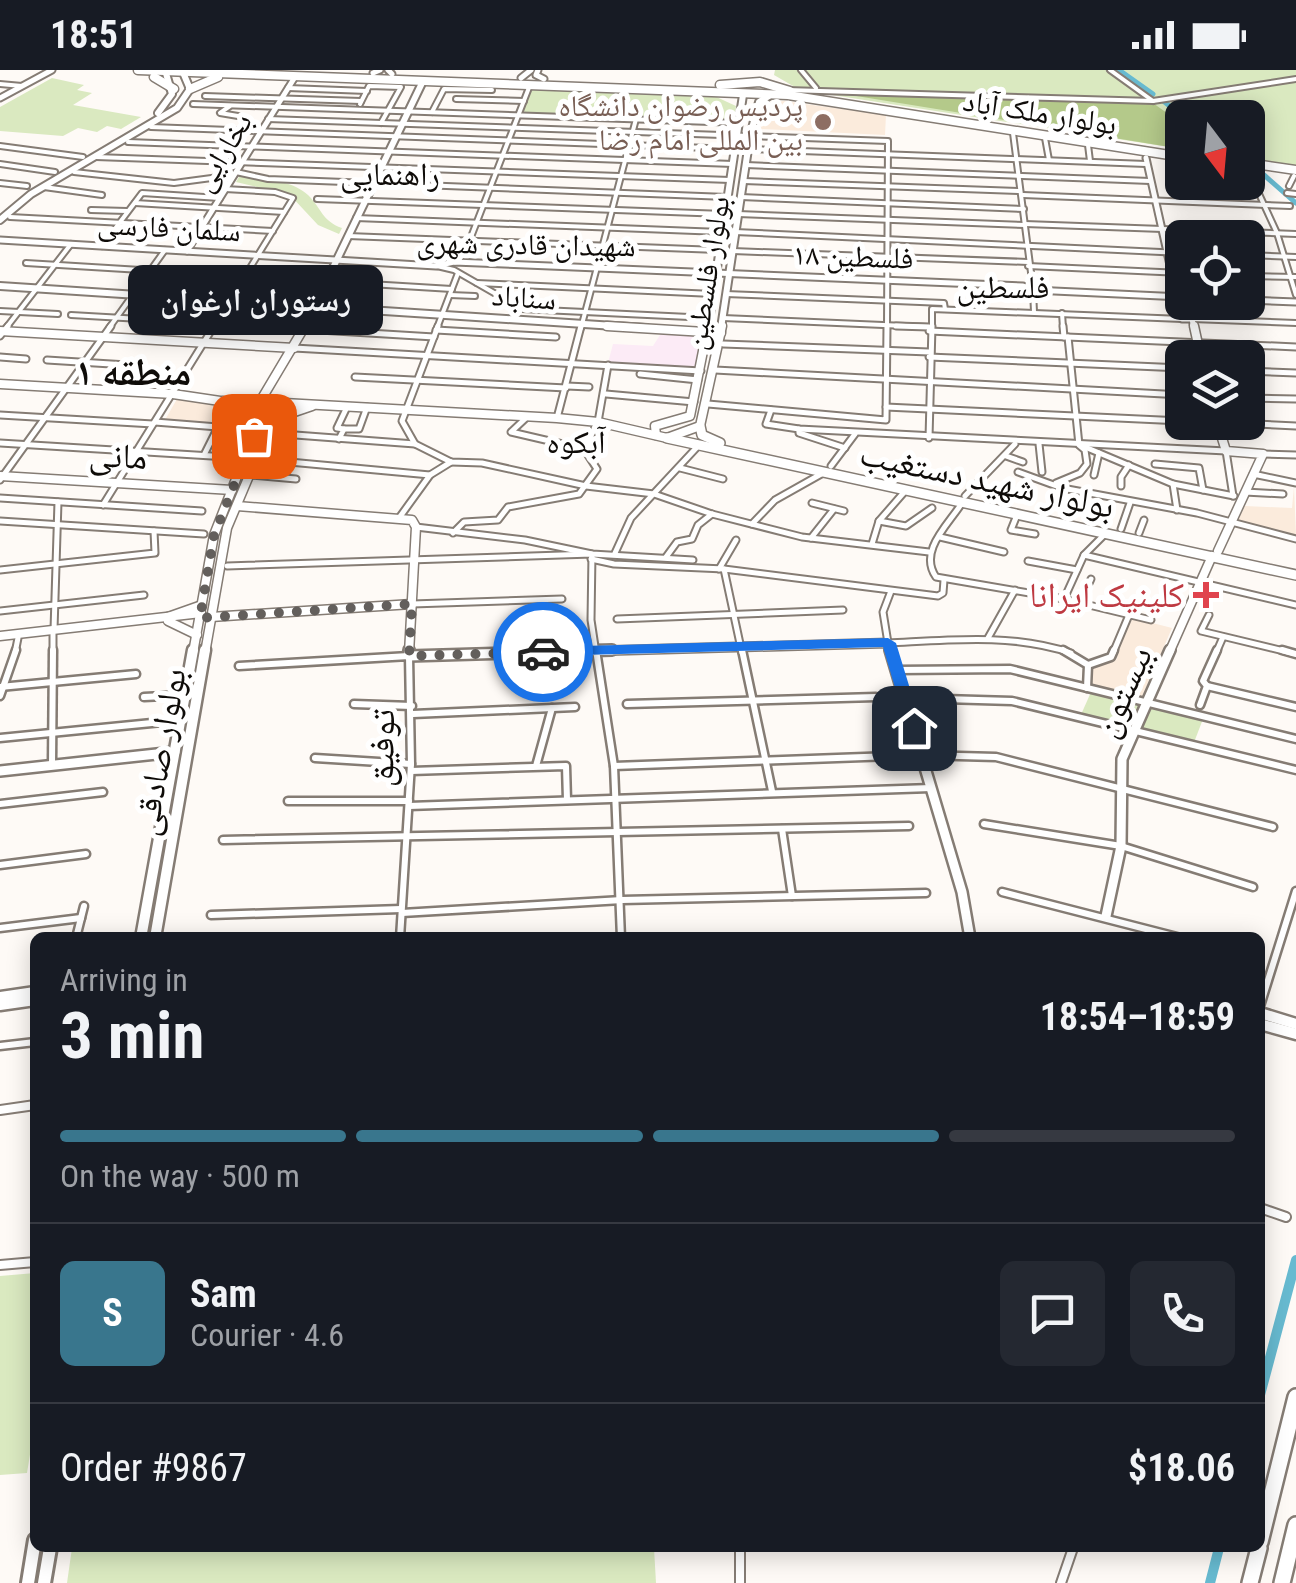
<!DOCTYPE html>
<meta charset="utf-8">
<style>
body{margin:0;font-family:"Roboto Condensed","Noto Naskh Arabic",sans-serif;background:#242831;color:#f1f3f6;height:100vh;display:flex;flex-direction:column;font-size:38px;white-space:nowrap}
*{box-sizing:border-box;margin:0}
p{font-size:32px;color:#9ea1a6}
.icon{flex:none;width:55px;height:55px;fill:none;stroke:currentColor;stroke-width:2;stroke-linecap:round;stroke-linejoin:round}
.map{position:relative;flex:1;overflow:hidden}
.details{position:absolute;left:30px;top:862px;width:1235px;height:620px;display:flex;flex-direction:column;background:#171b24;border-radius:15px;box-shadow:0 5px 25px #0003}
.details>*{flex:none}
.needle{width:65px;rotate:164deg}
.controls{position:absolute;left:1165px;top:30px;display:grid;gap:20px}
.controls a{display:grid;place-items:center;width:100px;height:100px;border-radius:15px;background:#171b24;box-shadow:0 5px 25px #0003;font-size:50px}
.pin{position:absolute;display:grid;place-items:center;width:85px;height:85px;color:#fff;margin:-42px;border-radius:20px;box-shadow:0 5px 15px #0006}
.courier{position:absolute;display:grid;place-items:center;width:100px;height:100px;margin:-50px;border:8px solid #1a73e8;border-radius:50%;background:#fff;color:#222;box-shadow:0 2px 12px #0007}
.bubble{position:absolute;height:70px;border-radius:15px;background:#171b24;box-shadow:0 5px 25px #0003;font-size:32px;font-weight:700;line-height:70px;text-align:center}
.head em{font-style:normal;font-weight:700}
.head div{display:flex;flex-direction:column-reverse}
.head{display:flex;align-items:center;justify-content:space-between;height:170px;padding:0 30px}
h1{font-size:65px;font-weight:700;line-height:75px}
.bar{display:grid;grid-template-columns:repeat(4,1fr);gap:15px 10px;align-content:center;height:120px;padding:0 30px}
.bar i{height:12px;border-radius:8px;background:#363941}
.bar .current{background:#39768d}
.bar p{grid-column:span 4}
.line{display:flex;align-items:center;gap:25px;padding:0 30px;border-top:2px solid #363941}
.line div{flex:1}
.round{display:grid;place-items:center;flex:none;width:105px;height:105px;border-radius:15px;background:#242831}
.status{display:flex;justify-content:space-between;align-items:center;height:70px;padding:0 50px;background:#171b24;direction:ltr}
.status svg{height:28px;fill:currentColor}
.map>svg:first-child{display:block}
.built{fill:#fbebdc}
.medical{fill:#fcebf6}
.green{fill:#dae9c0}
.forest{fill:#b4c98a}
.lines{fill:none;stroke-linecap:round;stroke-linejoin:round}
.canal-far1{stroke:#67bad0;stroke-width:5}
.canal{stroke:#67bad0;stroke-width:10}
.minor-far3-casing{stroke:#857c74;stroke-width:8}
.minor-far2-casing{stroke:#857c74;stroke-width:9}
.minor-far1-casing{stroke:#857c74;stroke-width:11}
.minor-casing{stroke:#857c74;stroke-width:12}
.tertiary-far2-casing{stroke:#857c74;stroke-width:9}
.tertiary-far1-casing{stroke:#857c74;stroke-width:11}
.tertiary-casing{stroke:#857c74;stroke-width:14}
.secondary-far3-casing{stroke:#857c74;stroke-width:10}
.secondary-far2-casing{stroke:#857c74;stroke-width:11}
.secondary-far1-casing{stroke:#857c74;stroke-width:15}
.secondary-casing{stroke:#857c74;stroke-width:18}
.primary-far2-casing{stroke:#857c74;stroke-width:11}
.primary-far1-casing{stroke:#857c74;stroke-width:12}
.primary-casing{stroke:#857c74;stroke-width:20}
.minor-far3{stroke:#fff;stroke-width:4}
.minor-far2{stroke:#fff;stroke-width:5}
.minor-far1{stroke:#fff;stroke-width:6}
.minor{stroke:#fff;stroke-width:8}
.tertiary-far2{stroke:#fff;stroke-width:5}
.tertiary-far1{stroke:#fff;stroke-width:8}
.tertiary{stroke:#fff;stroke-width:9}
.secondary-far3{stroke:#fff;stroke-width:6}
.secondary-far2{stroke:#fff;stroke-width:8}
.secondary-far1{stroke:#fff;stroke-width:10}
.secondary{stroke:#fff;stroke-width:12}
.primary-far2{stroke:#fff;stroke-width:8}
.primary-far1{stroke:#fff;stroke-width:9}
.primary{stroke:#fff;stroke-width:15}
.route{fill:#1a73e8}
.done{stroke:#635f5c;stroke-width:10;stroke-dasharray:0 18}
.education-dot{fill:#8d6e63;stroke:#fff;stroke-width:4}
.health-dot{fill:#e0444e;stroke:#fff;stroke-width:4}
.labels{text-anchor:middle;dominant-baseline:central;stroke-width:10;stroke-linejoin:round;paint-order:stroke}
.far-education-label{font-size:30px;fill:#785e54;stroke:#fff;text-anchor:end}
.far-street-label{font-size:30px;fill:#0f0c09;stroke:#fff}
.far-neighbourhood-label{font-size:32px;fill:#0f0c09;stroke:#fff}
.street-label{font-size:35px;fill:#0f0c09;stroke:#fff}
.health-label{font-size:35px;fill:#be3a42;stroke:#fff;text-anchor:end}
.far-district-label{font-size:38px;font-weight:bold;fill:#0f0c09;stroke:#fff}
</style>
<div class="status"><b>18:51</b><svg viewBox="0 0 49 12"><path d="M0 12V9h3v3zM5 12V6h3v6zM10 12V3h3v9zM15 12V0h3v12zM26 1h20v11H26zM47 4h2v5h-2z"/></svg></div>
<div class="map">
<svg width="1296" height="1513" viewBox="0 0 1296 1513">
<rect width="100%" height="100%" fill="#fefaf6"/>
<g class="built">
<polygon points="783,31 886,45 885,65 760,59 764,36"/>
<polygon points="177,329 215,331 223,337 220,344 229,345 225,354 165,350"/>
<polygon points="1294,417 1296,465 1237,452 1245,436 1292,438"/>
<polygon points="1133,548 1172,558 1142,627 1092,616 1090,600 1117,589 1118,575"/>
</g>
<polygon class="medical" points="662,262 702,265 695,298 608,293 613,274 653,276"/>
<g class="green">
<polygon points="775,0 1296,0 1296,97 1248,89 1248,48 1182,48 1182,79 800,20 774,5"/>
<polygon points="52,8 84,15 77,20 92,23 73,35 141,47 121,59 107,56 97,62 78,58 63,66 0,61 0,37"/>
<polygon points="531,18 712,25 736,36 734,52 520,44"/>
<path d="M240 105C263 110 291 109 308 125 322 139 322 151 342 158L339 164 318 155 290 125 236 112Z"/>
<polygon points="1091,622 1203,649 1193,675 1080,647"/>
<polygon points="35,1203 35,1354 27,1403 0,1405 0,1206"/>
<polygon points="72,1478 654,1478 656,1513 67,1513"/>
</g>
<polygon class="forest" points="844,24 1153,33 1182,54 1182,79"/>
<g class="lines">
<g class="canal-far1">
<polyline points="1119,0 1153,24"/>
<polyline points="1162,30 1185,48"/>
<polyline points="1264,105 1296,133"/>
</g>
<g class="canal">
<polyline points="1260,1325 1296,1190"/>
<polyline points="1210,1513 1219,1478"/>
</g>
<defs>
<g id="minor-far3">
<polyline points="801,0 816,18"/>
<polyline points="1110,0 1153,31"/>
<polyline points="0,14 22,16"/>
<polyline points="288,18 367,21"/>
<polyline points="787,20 1153,31 1296,9"/>
<polyline points="205,26 361,31"/>
<polyline points="456,29 524,31"/>
<polyline points="193,34 740,53"/>
<polyline points="360,34 369,16 401,17 381,53"/>
<polyline points="230,36 220,43 238,46"/>
<polyline points="432,42 444,19 492,20"/>
<polyline points="268,49 888,71 887,258"/>
<polyline points="151,57 735,79"/>
<polyline points="1013,63 1033,218"/>
<polyline points="1045,68 1049,90"/>
<polyline points="128,72 733,94"/>
<polyline points="1088,75 1090,91"/>
<polyline points="0,76 83,87"/>
<polyline points="748,79 1146,94"/>
<polyline points="96,87 730,110"/>
<polyline points="0,94 55,102"/>
<polyline points="746,95 1150,111"/>
<polyline points="1248,100 1277,163 1296,225"/>
<polyline points="74,102 174,113 234,105"/>
<polyline points="236,102 268,109 727,127"/>
<polyline points="744,111 1019,121"/>
<polyline points="1232,112 1255,116"/>
<polyline points="0,113 27,116"/>
<polyline points="1289,116 1294,106"/>
<polyline points="44,117 102,125"/>
<polyline points="1287,123 1296,124"/>
<polyline points="1023,125 1290,136"/>
<polyline points="741,127 1024,139"/>
<polyline points="317,129 724,144"/>
<polyline points="135,133 284,142"/>
<polyline points="91,140 127,141"/>
<polyline points="738,144 1025,155"/>
<polyline points="10,147 273,161"/>
<polyline points="356,148 721,162"/>
<polyline points="1025,154 1296,164"/>
<polyline points="735,162 1182,183"/>
<polyline points="348,166 718,180"/>
<polyline points="102,176 142,123 220,128"/>
<polyline points="733,181 1028,192"/>
<polyline points="1248,185 1296,187"/>
<polyline points="454,192 464,185 530,15"/>
<polyline points="26,193 452,219"/>
<polyline points="437,196 454,200 522,239 710,248"/>
<polyline points="1028,196 1182,203"/>
<polyline points="1248,206 1296,207"/>
<polyline points="477,213 713,224"/>
<polyline points="1033,220 1034,242"/>
<polyline points="726,224 944,233 945,239"/>
<polyline points="450,225 475,226"/>
<polyline points="0,241 58,244"/>
<polyline points="1062,243 1063,258"/>
<polyline points="71,245 158,250"/>
<polyline points="723,248 929,257"/>
<polyline points="1192,249 1296,253"/>
<polyline points="266,256 304,257"/>
<polyline points="6,258 71,174"/>
<polyline points="109,258 165,180"/>
<polyline points="213,258 293,128 275,122 225,119"/>
<polyline points="437,258 458,203"/>
<polyline points="581,258 636,49"/>
<polyline points="932,258 932,239 1182,249"/>
</g>
<g id="minor-far2">
<polyline points="266,256 304,257"/>
<polyline points="896,256 929,257"/>
<polyline points="1063,256 1064,267"/>
<polyline points="303,259 434,267"/>
<polyline points="436,260 556,267"/>
<polyline points="929,261 1296,277"/>
<polyline points="0,266 8,256"/>
<polyline points="723,274 929,282"/>
<polyline points="294,278 701,301"/>
<polyline points="0,287 26,289"/>
<polyline points="929,287 1182,298"/>
<polyline points="47,290 127,295"/>
<polyline points="715,300 1182,325"/>
<polyline points="1248,301 1296,303"/>
<polyline points="640,304 698,310"/>
<polyline points="355,307 566,318"/>
<polyline points="567,316 589,317"/>
<polyline points="606,324 694,332"/>
<polyline points="1248,328 1296,329"/>
<polyline points="708,334 886,350 887,256"/>
<polyline points="886,337 1182,351"/>
<polyline points="771,340 766,354 799,359 1226,381 1233,426"/>
<polyline points="0,345 153,354"/>
<polyline points="527,347 511,362 584,379"/>
<polyline points="557,348 581,256"/>
<polyline points="155,352 218,357 204,385"/>
<polyline points="1216,352 1296,356"/>
<polyline points="344,359 359,359 367,337"/>
<polyline points="799,359 799,363 845,378"/>
<polyline points="929,368 932,256"/>
<polyline points="339,369 344,359 337,358 347,337"/>
<polyline points="0,373 244,388"/>
<polyline points="415,374 402,351 438,256"/>
<polyline points="1039,374 1042,402"/>
<polyline points="1085,377 1173,414 1234,426"/>
<polyline points="1263,384 1296,385"/>
<polyline points="1006,386 1023,392"/>
<polyline points="257,389 430,405"/>
<polyline points="267,390 282,364 415,374 451,392 482,393 586,416 654,424 712,444 802,467 929,482"/>
<polyline points="1155,394 1199,398 1203,420"/>
<polyline points="831,396 855,364"/>
<polyline points="680,398 723,409"/>
<polyline points="1018,402 1062,418 1197,443 1296,469"/>
<polyline points="1253,404 1296,413"/>
<polyline points="251,405 296,409"/>
<polyline points="1094,405 1099,383"/>
<polyline points="0,410 111,256"/>
<polyline points="1056,413 1080,403 1087,394 1085,380 1079,375 1068,267"/>
<polyline points="1173,414 1177,440"/>
<polyline points="1121,416 1121,407 1129,395"/>
<polyline points="1245,422 1283,424"/>
<polyline points="965,426 1015,374"/>
<polyline points="0,428 202,441"/>
<polyline points="812,433 844,441"/>
<path d="M962 433C948 455 918 481 936 507L1064 529 1151 550"/>
<polyline points="103,435 214,256"/>
<polyline points="1017,445 1011,460 1035,464"/>
<polyline points="399,448 430,405 451,392"/>
<polyline points="0,451 204,464"/>
<polyline points="879,451 906,456 932,438"/>
<polyline points="752,454 775,430 823,403"/>
<polyline points="416,457 525,470 592,484 693,490"/>
<polyline points="1121,459 1130,433"/>
<polyline points="453,463 464,452 498,450 508,437 579,424 597,399 584,379 598,352 608,295"/>
<polyline points="1139,463 1144,450"/>
<polyline points="940,467 1004,482"/>
<polyline points="811,468 834,439"/>
<polyline points="872,474 879,451 906,420"/>
<polyline points="615,483 631,448 699,375"/>
<polyline points="1084,485 1296,535"/>
<polyline points="666,487 677,472 692,469 698,455 712,444"/>
<polyline points="591,489 614,494 724,499 938,526 943,523 944,510"/>
<polyline points="1028,491 1077,500"/>
<polyline points="227,496 592,484 591,550 596,583"/>
<polyline points="719,499 736,470"/>
<polyline points="724,499 742,583"/>
<polyline points="0,500 155,483 154,461"/>
<path d="M891 521 883 542 888 573C949 570 1012 563 1071 583"/>
<polyline points="1064,529 1084,485 1105,464"/>
<polyline points="1080,533 1091,509"/>
<polyline points="412,534 562,529"/>
<polyline points="0,541 144,525"/>
<polyline points="1209,545 1201,561 1292,583"/>
<polyline points="617,549 843,540"/>
<polyline points="54,560 58,432"/>
<polyline points="988,568 1015,520"/>
<polyline points="15,583 18,568"/>
<polyline points="53,583 53,564"/>
<polyline points="1113,583 1129,545"/>
<polyline points="1216,583 1223,567"/>
</g>
<g id="minor-far1">
<polyline points="596,580 614,696 621,868"/>
<polyline points="742,580 772,721"/>
<polyline points="1063,580 1088,595 1087,618"/>
<polyline points="1282,580 1296,584"/>
<polyline points="1088,595 1111,587 1114,580"/>
<polyline points="239,596 409,586 411,694 400,868"/>
<polyline points="897,600 1010,599 1296,669"/>
<polyline points="1207,616 1296,637"/>
<polyline points="0,617 136,604"/>
<polyline points="0,626 16,580"/>
<polyline points="144,627 185,625"/>
<polyline points="944,629 1012,631 1296,700"/>
<polyline points="354,634 412,636"/>
<polyline points="627,634 876,627"/>
<polyline points="1200,635 1207,616 1203,611 1217,580"/>
<polyline points="413,644 575,637"/>
<polyline points="0,668 172,651"/>
<polyline points="922,685 996,687 1273,757"/>
<polyline points="315,688 411,694"/>
<polyline points="52,695 53,580"/>
<polyline points="536,696 552,638"/>
<polyline points="614,696 892,686"/>
<polyline points="411,701 566,696 567,730"/>
<polyline points="288,731 409,731"/>
<polyline points="0,734 103,722"/>
<polyline points="409,736 931,718"/>
<polyline points="984,754 1121,776 1253,817"/>
<polyline points="782,759 792,826"/>
<polyline points="223,770 909,756"/>
<polyline points="0,795 86,784"/>
<polyline points="1002,822 1181,868"/>
<polyline points="402,843 622,830 926,823"/>
<polyline points="211,845 401,839"/>
<polyline points="0,858 81,848"/>
<polyline points="76,868 84,836"/>
<polyline points="1260,936 1296,821"/>
<polyline points="0,976 35,972"/>
</g>
<g id="minor">
<polyline points="0,1040 35,1035"/>
<polyline points="1260,1138 1286,1147"/>
<polyline points="0,1195 35,1192"/>
<polyline points="740,1478 740,1513"/>
<polyline points="1061,1513 1073,1478"/>
</g>
<g id="tertiary-far2">
<polyline points="388,0 392,4"/>
<polyline points="538,0 536,5 544,9"/>
<polyline points="373,3 380,0"/>
<polyline points="521,8 531,0"/>
<polyline points="0,28 52,0"/>
<polyline points="1146,88 1182,249 1192,249 1194,258"/>
<polyline points="0,170 436,196 454,192 1023,216 1033,220 1182,227"/>
<polyline points="187,181 295,7"/>
<polyline points="1248,230 1296,232"/>
</g>
<g id="tertiary-far1">
<polyline points="1194,256 1201,288"/>
<polyline points="0,261 294,278"/>
<polyline points="1217,352 1226,381 1263,384 1218,481"/>
<polyline points="0,406 232,420"/>
<polyline points="237,436 412,450 416,457 409,583"/>
<polyline points="211,547 412,534"/>
<polyline points="0,566 201,543"/>
<polyline points="520,583 888,573 891,583"/>
<polyline points="1169,583 1212,486"/>
</g>
<g id="tertiary">
<polyline points="409,580 409,586 612,580"/>
<polyline points="890,580 962,822 970,868"/>
<polyline points="0,701 175,682"/>
<polyline points="1106,846 1121,776 1122,689 1170,580"/>
</g>
<g id="secondary-far3">
<polyline points="158,43 172,24 165,0"/>
<polyline points="0,150 31,124 177,38 190,19 182,0"/>
<polyline points="0,216 645,258"/>
<polyline points="304,258 423,11"/>
<polyline points="708,258 743,25"/>
<polyline points="721,258 750,66 759,32 769,26"/>
</g>
<g id="secondary-far2">
<polyline points="607,256 721,263"/>
<polyline points="0,314 173,324 260,337"/>
<polyline points="223,331 242,343 254,365"/>
<polyline points="284,333 557,348 598,352 667,368 700,356 722,256"/>
<polyline points="258,335 305,256"/>
<polyline points="274,349 312,336"/>
<polyline points="656,365 655,356 690,346 708,256"/>
<polyline points="168,547 202,535"/>
<polyline points="168,551 197,565"/>
<polyline points="193,583 214,465 264,338"/>
<polyline points="205,583 227,458 278,337"/>
</g>
<g id="secondary-far1">
<polyline points="141,868 193,580"/>
<polyline points="155,868 205,580"/>
<polyline points="0,927 35,922"/>
<polyline points="0,935 35,930"/>
<polyline points="1260,943 1296,954"/>
<polyline points="1260,954 1296,964"/>
</g>
<g id="secondary">
<polyline points="28,1513 35,1470"/>
<polyline points="44,1513 50,1478"/>
</g>
<g id="primary-far2">
<polyline points="138,0 788,25 1182,87"/>
<polyline points="154,7 174,19"/>
<polyline points="720,15 760,12 790,21"/>
<polyline points="190,19 218,7"/>
<polyline points="1248,93 1296,100"/>
</g>
<g id="primary-far1">
<polyline points="700,356 702,365 720,373"/>
<polyline points="667,368 1296,505"/>
</g>
<g id="primary">
<polyline points="1260,1472 1296,1327"/>
<polyline points="1250,1513 1259,1478"/>
<polyline points="1282,1513 1296,1455"/>
</g>
</defs>
<use href="#minor-far3" class="minor-far3-casing"/>
<use href="#minor-far2" class="minor-far2-casing"/>
<use href="#minor-far1" class="minor-far1-casing"/>
<use href="#minor" class="minor-casing"/>
<use href="#tertiary-far2" class="tertiary-far2-casing"/>
<use href="#tertiary-far1" class="tertiary-far1-casing"/>
<use href="#tertiary" class="tertiary-casing"/>
<use href="#secondary-far3" class="secondary-far3-casing"/>
<use href="#secondary-far2" class="secondary-far2-casing"/>
<use href="#secondary-far1" class="secondary-far1-casing"/>
<use href="#secondary" class="secondary-casing"/>
<use href="#primary-far2" class="primary-far2-casing"/>
<use href="#primary-far1" class="primary-far1-casing"/>
<use href="#primary" class="primary-casing"/>
<use href="#minor-far3" class="minor-far3"/>
<use href="#minor-far2" class="minor-far2"/>
<use href="#minor-far1" class="minor-far1"/>
<use href="#minor" class="minor"/>
<use href="#tertiary-far2" class="tertiary-far2"/>
<use href="#tertiary-far1" class="tertiary-far1"/>
<use href="#tertiary" class="tertiary"/>
<use href="#secondary-far3" class="secondary-far3"/>
<use href="#secondary-far2" class="secondary-far2"/>
<use href="#secondary-far1" class="secondary-far1"/>
<use href="#secondary" class="secondary"/>
<use href="#primary-far2" class="primary-far2"/>
<use href="#primary-far1" class="primary-far1"/>
<use href="#primary" class="primary"/>
</g>
<polygon class="route" points="888,568 896,573 922,658 920,661 907,658 883,577 543,586 536,582 543,577"/>
<g class="lines">
<polyline class="done" points="254,366 214,465 200,548 412,534 409,586 543,582"/>
</g>
<circle class="education-dot" cx="823" cy="52" r="10"/>
<path class="health-dot" d="M1201 510h10v10h10v10h-10v10h-10v-10h-10v-10h10z"/>
<g class="labels">
<g class="far-education-label">
<text x="803" y="35">پردیس رضوان دانشگاه<tspan x="803" dy="34">بین المللی امام رضا</tspan></text>
</g>
<g class="far-street-label">
<text transform="translate(1040 42) rotate(9)">بولوار ملک آباد</text>
<text transform="translate(222 82) rotate(-59)">بخارایی</text>
<text transform="translate(169 157) rotate(3)">سلمان فارسی</text>
<text transform="translate(526 174) rotate(1)">شهیدان قادری شهری</text>
<text transform="translate(853 186) rotate(2)">فلسطین ۱۸</text>
<text transform="translate(707 203) rotate(-81)">بولوار فلسطین</text>
<text transform="translate(524 227) rotate(4)">سناباد</text>
</g>
<g class="far-neighbourhood-label">
<text x="390" y="104">راهنمایی</text>
<text x="1003" y="217">فلسطین</text>
<text x="576" y="372">آبکوه</text>
</g>
<g class="street-label">
<text transform="translate(118 386) rotate(3)">مانی</text>
<text transform="translate(987 410) rotate(12)">بولوار شهید دستغیب</text>
<text transform="translate(1123 622) rotate(-66)">بیستون</text>
<text transform="translate(382 678) rotate(-89)">توفیق</text>
<text transform="translate(160 682) rotate(-80)">بولوار صادقی</text>
</g>
<g class="health-label">
<text x="1184" y="525">کلینیک ایرانا</text>
</g>
<g class="far-district-label">
<text x="133" y="302">منطقه ۱</text>
</g>
</g>
</svg>
<div class="controls">
<a><svg class="needle" viewBox="-14 -14 28 28"><path d="M0-13l5 13h-10z" fill="#e53935"/><path d="M0 13l5-13h-10z" fill="#9ea1a6"/></svg></a>
<a><svg class="icon" aria-label="locate" viewBox="0 0 24 24"><circle cx="12" cy="12" r="6"/><path d="M12 2v4M12 18v4M2 12h4M18 12h4"/></svg></a>
<a><svg class="icon" aria-label="layers" viewBox="0 0 24 24"><path d="M12 4l9 5-9 5-9-5zM3 14l9 5 9-5"/></svg></a>
</div>
<div class="pin" style="left:254px;top:366px;background:#ea580c"><svg class="icon" aria-label="bag" viewBox="0 0 24 24"><path d="M5 8h14l-1 12H6zM9 8a3 3 0 0 1 6 0"/></svg></div>
<div class="pin" style="left:914px;top:658px;background:#1f2937"><svg class="icon" aria-label="home" viewBox="0 0 24 24"><path d="M3 11l9-7 9 7M6 9v11h12V9"/></svg></div>
<div class="courier" style="left:543px;top:582px"><svg class="icon" aria-label="car" viewBox="0 0 24 24"><path d="M5 17H2v-5l4-1 3-4h7l3 4 3 1v5h-3M9 17h6M6 11h13"/><circle cx="7" cy="17" r="2"/><circle cx="17" cy="17" r="2"/></svg></div>
<div class="bubble" style="left:128px;top:195px;width:255px">رستوران ارغوان</div>
<section class="details">
<div class="head"><div><h1>3 min</h1><p>Arriving in</p></div><em>18:54–18:59</em></div>
<div class="bar"><i class="current"></i><i class="current"></i><i class="current"></i><i></i><p>On the way · 500 m</p></div>
<div class="line" style="height:180px"><b class="round" style="background:#39768d;color:#fff">S</b><div><b>Sam</b><p>Courier · 4.6</p></div><a class="round"><svg class="icon" aria-label="chat" viewBox="0 0 24 24"><path d="M4 5h16v11H9l-5 4z"/></svg></a><a class="round"><svg class="icon" aria-label="phone" viewBox="0 0 24 24"><path d="M5 4h4l2 5-3 2q2 4 5 5l2-3 5 2v4C11 20 4 13 5 4z"/></svg></a></div>
<div class="line" style="height:130px"><div>Order #9867</div><b>$18.06</b></div>
</section>
</div>
